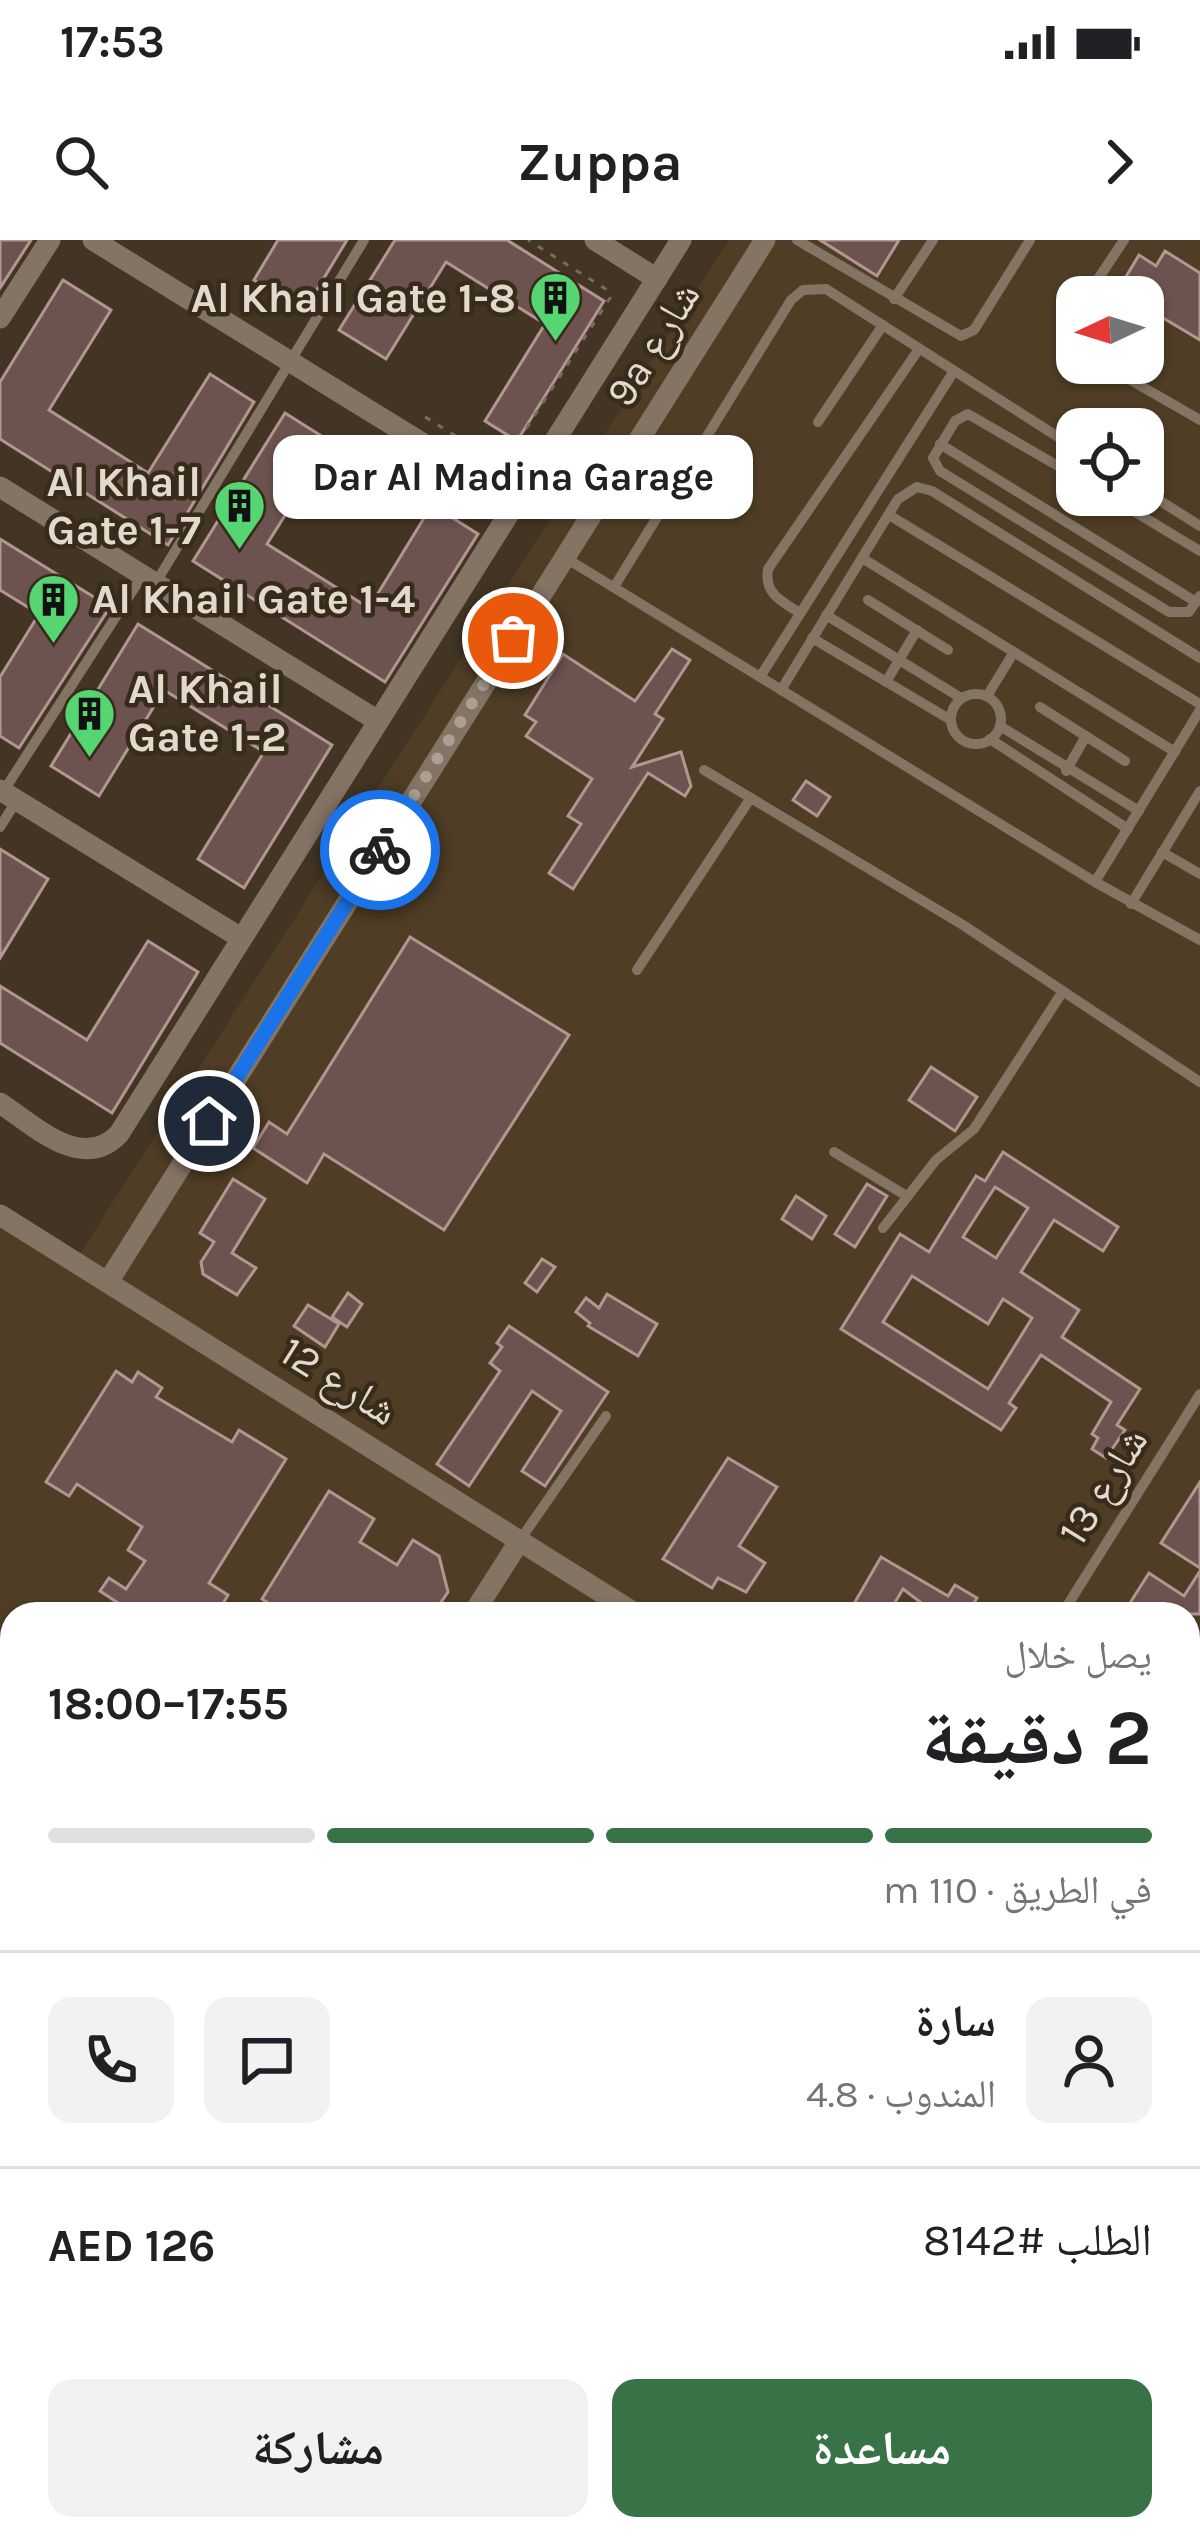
<!DOCTYPE html>
<html lang="ar">
<meta charset="utf-8">
<style>
body{margin:0;font-family:Karla,"Noto Naskh Arabic",sans-serif;background:#f2f2f2;color:#202124;direction:rtl;height:100vh;display:flex;flex-direction:column;font-size:45px;white-space:nowrap}
*{box-sizing:border-box;margin:0}
p{font-size:39px;color:#757577}
.icon{flex:none;width:66px;height:66px;fill:none;stroke:currentColor;stroke-width:2;stroke-linecap:round;stroke-linejoin:round}
.map{position:relative;flex:1;overflow:hidden;direction:ltr}
.sheet{position:absolute;left:0px;top:1362px;width:1200px;height:939px;display:flex;flex-direction:column;background:#fff;border-radius:36px 36px 0 0;box-shadow:0 3px 9px #0004;direction:rtl}
.sheet>*{flex:none}
.needle{width:78px;rotate:266deg}
.buttons{position:absolute;left:1056px;top:36px;display:grid;gap:24px}
.buttons a{display:grid;place-items:center;width:108px;height:108px;border-radius:24px;background:#fff;box-shadow:0 3px 9px #0004;font-size:60px}
.pin{position:absolute;display:grid;place-items:center;width:102px;height:102px;color:#fff;margin:-51px;border:6px solid #fff;border-radius:50%;box-shadow:0 3px 12px #0007}
.courier{position:absolute;display:grid;place-items:center;width:120px;height:120px;margin:-60px;border:9px solid #1a73e8;border-radius:50%;background:#fff;color:#222;box-shadow:0 3px 15px #0007}
.bubble{position:absolute;height:84px;border-radius:24px;background:#fff;box-shadow:0 3px 9px #0004;font-size:39px;font-weight:700;line-height:84px;text-align:center;direction:rtl}
.head em{font-style:normal;font-weight:700}
.head div{display:flex;flex-direction:column-reverse}
.head{display:flex;align-items:center;justify-content:space-between;height:204px;padding:0 48px}
h1{font-size:78px;font-weight:700;line-height:90px}
.bar{display:grid;grid-template-columns:repeat(4,1fr);gap:18px 12px;align-content:center;height:144px;padding:0 48px}
.bar i{height:15px;border-radius:9px;background:#e0e0e0}
.bar .on{background:#387247}
.bar p{grid-column:span 4}
.line{display:flex;align-items:center;gap:30px;padding:0 48px;border-top:3px solid #e0e0e0}
.line div{flex:1}
.round{display:grid;place-items:center;flex:none;width:126px;height:126px;border-radius:24px;background:#f2f2f2}
.primary-button{display:flex;gap:24px;margin-top:auto;padding:24px 48px}
.primary-button a{flex:1;height:138px;border-radius:24px;background:#387247;color:#fff;font-size:48px;font-weight:700;line-height:138px;text-align:center}
.primary-button a+a{background:#f2f2f2;color:#202124}
.status{display:flex;justify-content:space-between;align-items:center;height:84px;padding:0 60px;background:#fff;direction:ltr}
.status svg{height:33px;fill:currentColor}
header{display:flex;justify-content:space-between;align-items:center;height:156px;padding:0 48px;background:#fff;font-size:54px;font-weight:700}
.map>svg:first-child{display:block}
.built{fill:#4f3d25;fill-rule:evenodd}
.building{fill:#6d534f;stroke:#b39691;stroke-width:3;fill-rule:evenodd}
.lines{fill:none;stroke-linecap:round;stroke-linejoin:round}
.path{stroke:#796d5e;stroke-width:3;stroke-dasharray:6 9;stroke-linecap:butt}
.service{stroke:#837464;stroke-width:10}
.minor{stroke:#837464;stroke-width:21}
.done{stroke:#aaa093;stroke-width:12;stroke-dasharray:0 21.6}
.route{stroke:#1a73e8;stroke-width:15}
.labels{text-anchor:middle;dominant-baseline:central;stroke-width:9;stroke-linejoin:round;paint-order:stroke}
.poi-label{font-size:42px;font-weight:bold;fill:#e2dacf;stroke:#382b19;text-anchor:end}
.street-label{font-size:42px;fill:#e2dacf;stroke:#382b19}
</style>
<div class="status"><b>17:53</b><svg viewBox="0 0 49 12"><path d="M0 12V9h3v3zM5 12V6h3v6zM10 12V3h3v9zM15 12V0h3v12zM26 1h20v11H26zM47 4h2v5h-2z"/></svg></div>
<header><svg class="icon" aria-label="forward" viewBox="0 0 24 24"><path d="M9 5l7 7-7 7"/></svg>Zuppa<svg class="icon" aria-label="search" viewBox="0 0 24 24"><circle cx="10" cy="10" r="6"/><path d="M15 15l6 6"/></svg></header>
<div class="map">
<svg width="1200" height="2299" viewBox="0 0 1200 2299">
<rect width="100%" height="100%" fill="#423523"/>
<path class="built" d="M729 0H1200V2299H0V984L70 1029ZM1077 57H1143V123H1077ZM1077 189H1143V255H1077ZM12 1374H1188V2289H12Z"/>
<g class="building">
<polygon points="0,0 31,0 0,48"/>
<polygon points="278,0 347,0 304,71 254,40"/>
<polygon points="395,0 507,0 604,61 517,201 485,181 545,84 446,22 386,119 339,90"/>
<polygon points="820,0 899,0 877,36"/>
<polygon points="1165,11 1200,33 1200,100 1143,66 1143,57 1129,57 1118,50 1139,15 1156,26"/>
<polygon points="63,40 111,70 49,170 148,233 210,134 254,162 168,305 0,199 0,142"/>
<polygon points="285,173 331,202 267,304 369,368 432,265 478,294 385,442 193,321"/>
<polygon points="0,299 110,367 19,508 0,496 0,437 39,374 0,350"/>
<polygon points="138,384 332,505 244,648 198,619 264,512 164,450 99,556 51,526"/>
<polygon points="672,409 690,420 655,474 663,479 632,527 681,512 691,546 685,556 648,533 573,649 549,633 581,584 568,576 592,539 526,496 536,482 525,475 563,414 635,461"/>
<polygon points="806,541 830,557 817,576 793,560"/>
<polygon points="0,609 48,639 0,718"/>
<polygon points="410,697 569,795 444,990 324,914 307,943 253,908 269,882 287,894"/>
<polygon points="148,701 198,732 112,873 0,803 0,746 87,800"/>
<polygon points="931,827 977,857 955,891 909,860"/>
<path d="M1003 912 1118 987 1103 1011 1054 980 1021 1032 1079 1070 1062 1097 1140 1149 1117 1185 1125 1190 1106 1218 1092 1209 1098 1198 1092 1194 1111 1162 1041 1115 1009 1163 1016 1168 1001 1190 841 1089 900 994 929 1012 976 936 985 941ZM995 947 1028 968 996 1018 963 997ZM912 1036 988 1084 1003 1059 1032 1078 988 1149 883 1082Z"/>
<polygon points="233,939 265,959 232,1013 256,1028 237,1055 203,1034 201,1022 214,1002 200,993"/>
<polygon points="867,944 887,956 855,1007 835,994"/>
<polygon points="796,956 826,976 812,999 782,979"/>
<polygon points="542,1019 555,1027 537,1052 525,1043"/>
<polygon points="348,1053 362,1064 347,1087 332,1077"/>
<polygon points="607,1054 657,1084 638,1116 588,1086 590,1083 576,1072 586,1058 599,1068"/>
<polygon points="308,1065 339,1084 325,1107 294,1086"/>
<polygon points="509,1086 608,1152 545,1246 522,1231 561,1171 532,1151 469,1246 437,1224 500,1131 490,1123 502,1107 497,1103"/>
<polygon points="116,1131 132,1142 138,1132 162,1148 156,1157 232,1202 239,1190 286,1219 209,1343 228,1355 217,1374 135,1374 100,1351 109,1338 126,1349 145,1321 128,1310 142,1287 77,1244 69,1256 46,1242"/>
<polygon points="728,1218 777,1247 739,1306 765,1323 746,1352 718,1338 712,1348 663,1319"/>
<polygon points="1200,1242 1200,1328 1161,1303"/>
<polygon points="329,1251 374,1279 360,1302 397,1325 413,1300 439,1316 448,1352 433,1374 285,1374 262,1359"/>
<polygon points="881,1317 948,1356 955,1345 977,1358 969,1371 973,1374 936,1374 903,1349 888,1374 848,1374"/>
<polygon points="1200,1331 1200,1374 1123,1374 1149,1333 1184,1356"/>
</g>
<g class="lines">
<polyline class="path" points="425,177 503,225 610,58 609,51 528,0"/>
<g class="service">
<polyline points="797,0 961,96 974,90 1030,0"/>
<polyline points="1086,57 1124,0"/>
<polyline points="894,59 933,0"/>
<polyline points="1077,73 1077,98"/>
<polyline points="1101,123 1200,180"/>
<polyline points="818,182 883,85"/>
<polyline points="940,204 1196,362"/>
<polyline points="1077,237 968,174 955,181 933,218 940,231 1169,372 1189,372 1200,356"/>
<polyline points="1143,250 1200,286"/>
<polyline points="1107,255 1200,311"/>
<polyline points="889,275 1200,464"/>
<polyline points="564,317 1095,642 1200,700"/>
<polyline points="862,318 1175,512"/>
<polyline points="155,344 364,0"/>
<polyline points="614,347 791,60 803,50 826,49 1077,209"/>
<polyline points="868,360 948,410"/>
<path d="M800 373C781 361 764 354 768 329L919 109"/>
<polyline points="826,375 961,458"/>
<polyline points="812,398 951,480"/>
<polyline points="760,437 954,131"/>
<polyline points="886,442 917,390"/>
<polyline points="781,450 898,259 917,247 932,251 1200,418"/>
<circle cx="976" cy="479" r="25"/>
<polyline points="987,456 1014,412"/>
<polyline points="1040,467 1125,521"/>
<polyline points="1000,486 1139,571"/>
<polyline points="990,499 1128,589"/>
<polyline points="704,530 963,685 1200,842"/>
<polyline points="1066,531 1086,496"/>
<polyline points="3,552 142,336"/>
<polyline points="0,587 17,560"/>
<polyline points="1162,612 1200,634"/>
<polyline points="1095,642 1200,470"/>
<polyline points="1131,664 1200,551"/>
<polyline points="637,730 750,559"/>
<polyline points="834,912 905,955"/>
<polyline points="883,988 936,920 974,889 1063,751"/>
<polyline points="520,1300 606,1176"/>
<polyline points="1062,1374 1200,1154"/>
<polyline points="0,1851 12,1832"/>
<polyline points="0,2092 12,2073"/>
<polyline points="1188,2218 1200,2229"/>
<polyline points="1188,2270 1200,2260"/>
<polyline points="506,2289 522,2299"/>
<polyline points="716,2289 732,2299"/>
<polyline points="99,2299 106,2289"/>
<polyline points="1147,2299 1160,2289"/>
</g>
<g class="minor">
<polyline points="93,0 516,261"/>
<polyline points="595,0 657,39"/>
<polyline points="0,78 50,0"/>
<polyline points="0,247 378,481"/>
<polyline points="0,550 241,698"/>
<path d="M0 863C34 885 82 933 119 894L681 0"/>
<polyline points="0,975 636,1374"/>
<polyline points="108,1042 765,0"/>
<polyline points="473,1374 520,1300"/>
<polyline points="1188,1722 1200,1730"/>
<polyline points="0,1954 12,1961"/>
<polyline points="1188,2069 1200,2050"/>
<polyline points="1042,2299 1048,2289"/>
</g>
</g>
<g class="lines">
<polyline class="done" points="380,610 513,398"/>
<polyline class="route" points="209,881 380,610"/>
</g>
<defs>
<symbol id="building-pin" viewBox="-11 -11 22 30"><path d="M0 17L-7.5 6A9.5 9.5 0 1 1 7.5 6Z" fill="#55d672" stroke="#382b19"/><path d="M-4-6H4V6H1V3H-1V6H-4ZM-2.5-4.3h1.7v1.8h-1.7ZM.8-4.3h1.7v1.8H.8ZM-2.5-1h1.7V.8h-1.7ZM.8-1h1.7V.8H.8Z" fill="#111"/></symbol>
</defs>
<g fill-rule="evenodd">
<use href="#building-pin" x="526" y="28" width="59" height="81"/>
<use href="#building-pin" x="210" y="236" width="59" height="81"/>
<use href="#building-pin" x="24" y="330" width="59" height="81"/>
<use href="#building-pin" x="60" y="444" width="59" height="81"/>
</g>
<g class="labels">
<g class="poi-label">
<text x="516" y="58">Al Khail Gate 1-8</text>
<text x="201" y="242">Al Khail<tspan x="201" dy="48">Gate 1-7</tspan></text>
<text x="92" y="359" text-anchor="start">Al Khail Gate 1-4</text>
<text x="128" y="449" text-anchor="start">Al Khail<tspan x="128" dy="48">Gate 1-2</tspan></text>
</g>
<g class="street-label">
<text transform="translate(653 104) rotate(-58)">9a شارع</text>
<text transform="translate(339 1141) rotate(32)">شارع 12</text>
<text transform="translate(1103 1246) rotate(-58)">شارع 13</text>
</g>
</g>
</svg>
<div class="buttons">
<a><svg class="needle" viewBox="-14 -14 28 28"><path d="M0-13l5 13h-10z" fill="#e53935"/><path d="M0 13l5-13h-10z" fill="#757577"/></svg></a>
<a><svg class="icon" aria-label="locate" viewBox="0 0 24 24"><circle cx="12" cy="12" r="6"/><path d="M12 2v4M12 18v4M2 12h4M18 12h4"/></svg></a>
</div>
<div class="pin" style="left:513px;top:398px;background:#ea580c"><svg class="icon" aria-label="bag" viewBox="0 0 24 24"><path d="M5 8h14l-1 12H6zM9 8a3 3 0 0 1 6 0"/></svg></div>
<div class="pin" style="left:209px;top:881px;background:#1f2937"><svg class="icon" aria-label="home" viewBox="0 0 24 24"><path d="M3 11l9-7 9 7M6 9v11h12V9"/></svg></div>
<div class="courier" style="left:380px;top:610px"><svg class="icon" aria-label="bike" viewBox="0 0 24 24"><circle cx="6" cy="16" r="4"/><circle cx="18" cy="16" r="4"/><path d="M6 16l4-8h5l3 8M10 8l3 8H6M13 5h3"/></svg></div>
<div class="bubble" style="left:273px;top:195px;width:480px">Dar Al Madina Garage</div>
<section class="sheet">
<div class="head"><div><h1>2 دقيقة</h1><p>يصل خلال</p></div><em>17:55–18:00</em></div>
<div class="bar"><i class="on"></i><i class="on"></i><i class="on"></i><i></i><p>في الطريق · 110 m</p></div>
<div class="line" style="height:216px"><a class="round"><svg class="icon" aria-label="person" viewBox="0 0 24 24"><circle cx="12" cy="8" r="4"/><path d="M4 21q1-7 8-7t8 7"/></svg></a><div><b>سارة</b><p>المندوب · 4.8</p></div><a class="round"><svg class="icon" aria-label="chat" viewBox="0 0 24 24"><path d="M4 5h16v11H9l-5 4z"/></svg></a><a class="round"><svg class="icon" aria-label="phone" viewBox="0 0 24 24"><path d="M5 4h4l2 5-3 2q2 4 5 5l2-3 5 2v4C11 20 4 13 5 4z"/></svg></a></div>
<div class="line" style="height:156px"><div>الطلب #8142</div><b>AED 126</b></div>
<div class="primary-button"><a>مساعدة</a><a>مشاركة</a></div>
</section>
</div>
